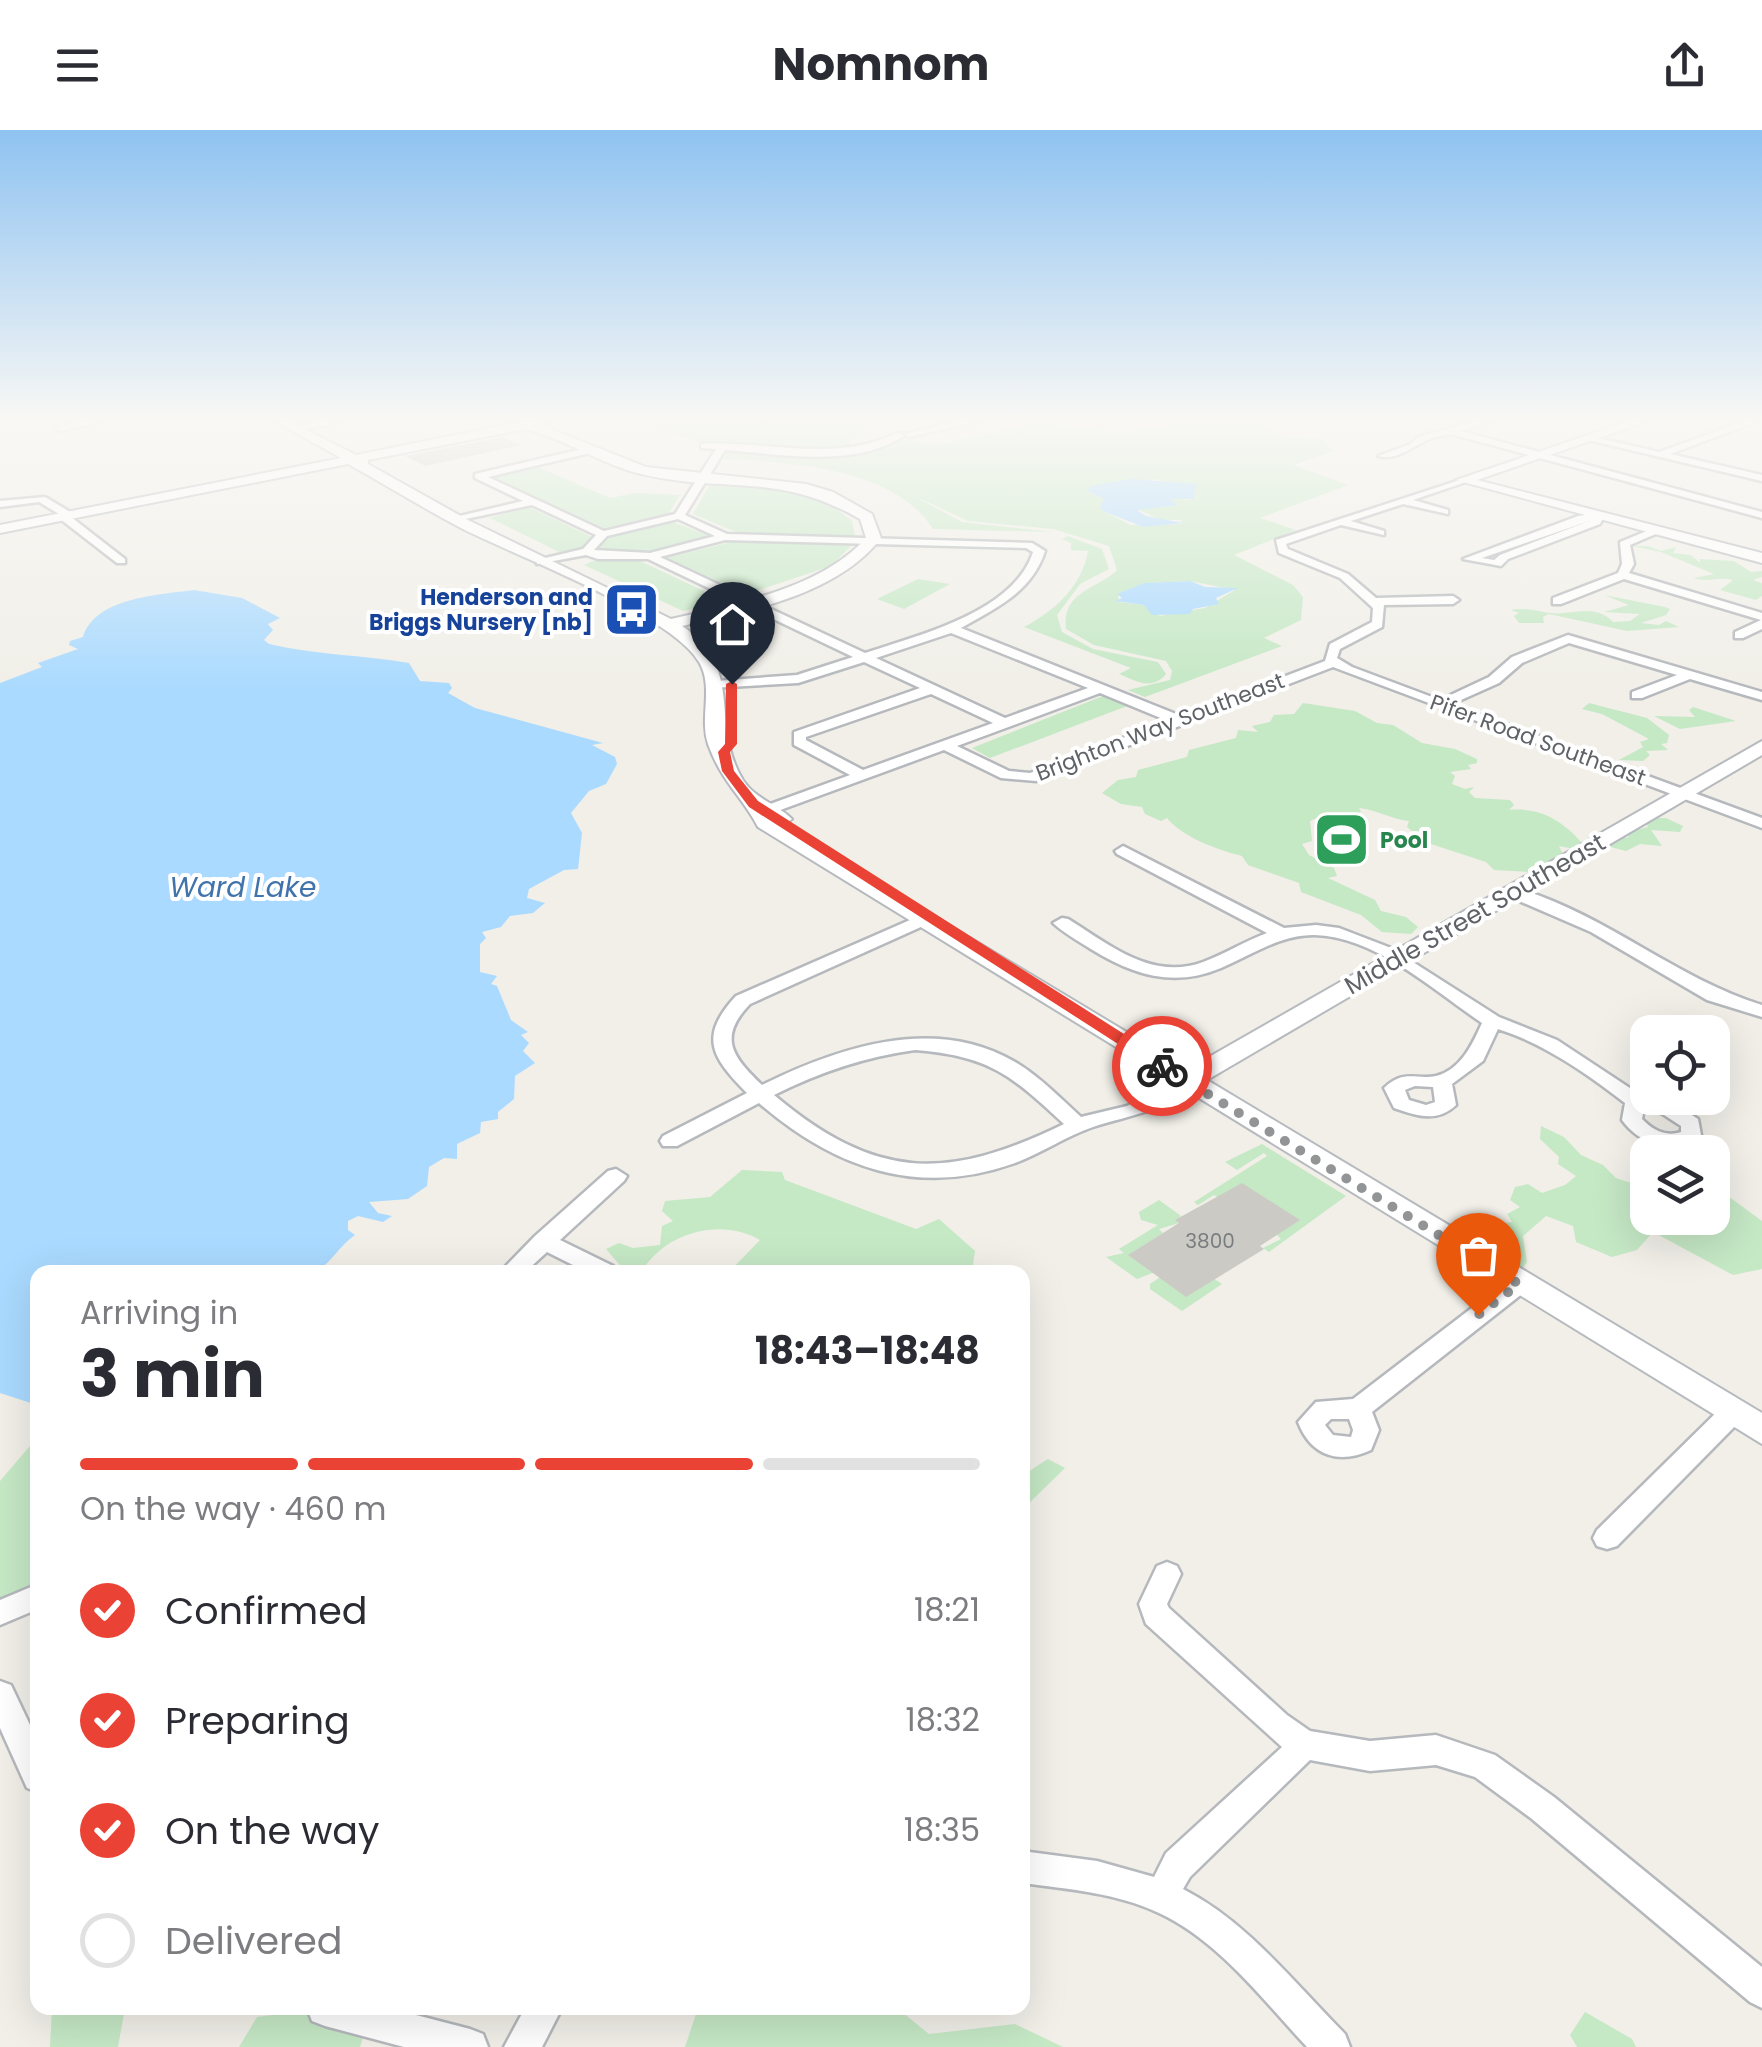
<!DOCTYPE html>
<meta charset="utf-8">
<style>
body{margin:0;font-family:Poppins,sans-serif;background:#f2f2f3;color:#2b2b33;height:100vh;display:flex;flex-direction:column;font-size:38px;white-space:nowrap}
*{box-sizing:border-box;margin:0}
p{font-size:32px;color:#7c7c81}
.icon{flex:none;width:55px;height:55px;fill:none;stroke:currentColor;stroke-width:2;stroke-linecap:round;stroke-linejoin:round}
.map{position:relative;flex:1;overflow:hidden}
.drawer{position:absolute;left:30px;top:1135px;width:1000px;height:750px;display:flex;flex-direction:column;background:#fff;border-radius:20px;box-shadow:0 10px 40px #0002}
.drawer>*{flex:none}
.controls{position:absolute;left:1630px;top:885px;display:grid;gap:20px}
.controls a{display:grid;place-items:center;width:100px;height:100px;border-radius:20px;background:#fff;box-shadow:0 10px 40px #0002;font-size:50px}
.pin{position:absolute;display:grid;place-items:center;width:85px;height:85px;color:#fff;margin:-102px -42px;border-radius:50% 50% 50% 0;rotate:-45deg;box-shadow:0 0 10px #0007}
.pin .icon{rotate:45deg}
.courier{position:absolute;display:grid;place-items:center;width:100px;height:100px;margin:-50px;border:8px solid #ea4335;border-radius:50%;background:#fff;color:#222;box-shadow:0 2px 12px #0007}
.overview em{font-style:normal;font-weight:700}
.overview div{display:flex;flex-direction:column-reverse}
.overview{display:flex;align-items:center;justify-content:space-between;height:170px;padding:0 50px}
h1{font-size:65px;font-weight:700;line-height:75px}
.bar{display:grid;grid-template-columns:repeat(4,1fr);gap:15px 10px;align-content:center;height:120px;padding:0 50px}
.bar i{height:12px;border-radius:8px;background:#e1e1e2}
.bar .current{background:#ea4335}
.bar p{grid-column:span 4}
ol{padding:0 50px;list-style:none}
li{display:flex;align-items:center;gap:30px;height:110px}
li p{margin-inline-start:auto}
li .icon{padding:10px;border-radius:50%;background:#ea4335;color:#fff;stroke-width:4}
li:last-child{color:#7c7c81}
li i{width:55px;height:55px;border:5px solid #e1e1e2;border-radius:50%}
header{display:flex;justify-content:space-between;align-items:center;height:130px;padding:0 50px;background:#fff;font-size:45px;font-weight:700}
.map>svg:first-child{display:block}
.green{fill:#c5e8c5;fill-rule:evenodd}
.water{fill:#aadaff}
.building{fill:#cccac5}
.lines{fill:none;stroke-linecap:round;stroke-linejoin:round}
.street-casing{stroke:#b5b8bc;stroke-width:5}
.secondary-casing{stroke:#b6babf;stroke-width:4}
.street{fill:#fff;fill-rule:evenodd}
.secondary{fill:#fff;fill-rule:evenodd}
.route{fill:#ea4335}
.done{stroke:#929495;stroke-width:10;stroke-dasharray:0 18}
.labels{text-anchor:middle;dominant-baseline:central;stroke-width:8;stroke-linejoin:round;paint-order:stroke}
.number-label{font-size:20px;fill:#7a7d7f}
.far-transit-label{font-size:22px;font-weight:bold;fill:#164399;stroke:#fff;text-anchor:end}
.far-street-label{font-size:22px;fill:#5f6368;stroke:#fff}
.far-leisure-label{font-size:22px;font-weight:bold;fill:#27864d;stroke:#fff;text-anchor:start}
.street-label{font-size:25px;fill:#5f6368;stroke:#fff}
.water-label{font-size:28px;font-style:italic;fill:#4174aa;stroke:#fff}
</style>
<header><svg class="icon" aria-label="menu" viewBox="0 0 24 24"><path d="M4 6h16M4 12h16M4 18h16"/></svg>Nomnom<svg class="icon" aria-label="share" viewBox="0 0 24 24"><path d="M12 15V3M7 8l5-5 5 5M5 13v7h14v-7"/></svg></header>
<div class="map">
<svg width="1762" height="1917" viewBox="0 0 1762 1917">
<rect width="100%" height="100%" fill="#f1efe8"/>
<g class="green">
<polygon points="637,291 865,291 865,302 849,311 852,317 697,312"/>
<path d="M1171 291H1256L1281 306 1323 309 1333 321 1294 335 1348 355 1260 388 1296 400 1234 425 1293 455 1303 467 1301 490 1264 508 1282 516 1145 567 1128 560 1170 550 1172 541 1166 531 1094 515 1066 499C1061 461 1098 459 1117 440L1109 416 1053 399 968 391 908 363 962 392 1053 402 933 399C894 337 789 332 723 329L728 320 864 322 899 309 936 315 1036 292 1118 302 1163 297ZM1155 349 1194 359 1195 363 1188 370 1169 368 1178 375 1137 379 1161 390H1182L1180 394 1131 395 1103 381 1105 369 1091 363 1090 358ZM1190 451 1235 460 1205 478 1160 486 1144 475 1119 472 1118 464 1145 453Z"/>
<polygon points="533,335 610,368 635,363 680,365 669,383 604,398 487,344"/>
<polygon points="713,349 804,364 826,371 852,391 855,406 736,402 693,384"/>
<polygon points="529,377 592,407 581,419 559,422 490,388"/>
<polygon points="670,391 710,406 642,424 595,421 605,409"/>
<path d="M1068 406 1102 419 1109 439 1080 454 1057 485 1062 502 1093 519 1158 532 1166 544C1152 561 1136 551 1119 544L1131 538 1024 497C1055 481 1082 456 1088 421L1071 420V413L1062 409Z"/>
<polygon points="735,411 853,414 831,436 747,464 667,428"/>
<path d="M1648 416 1661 421 1676 417 1673 423 1691 425 1700 433V429L1734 431 1751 442 1762 441V447L1753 450 1762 453V466L1756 470 1720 460 1733 450C1718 446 1710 453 1694 448L1714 444 1661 422 1632 416Z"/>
<polygon points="598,429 636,429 725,471 683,481 584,435"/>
<polygon points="918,449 950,454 904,479 877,469"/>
<path d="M1604 465 1665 477 1670 479 1666 485 1641 493 1659 495 1666 491 1679 497 1627 501 1549 484 1543 487 1544 493H1519L1514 486 1519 483 1511 480C1529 477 1535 481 1550 483 1571 486 1594 472 1613 492L1630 491 1640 484 1604 482 1629 475Z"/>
<polygon points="1103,566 1127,576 990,628 972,618"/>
<path d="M1303 573 1355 581 1377 593 1393 595 1422 613 1455 619 1477 629V633L1468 635 1471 639 1450 642 1455 646 1452 654 1465 659 1474 657 1469 662 1475 668 1510 670 1514 675 1509 680C1542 677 1564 692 1583 714L1575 719 1559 716 1563 724 1555 726 1557 732H1548L1547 743 1494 740 1486 732 1425 712 1407 697 1409 691C1391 689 1377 680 1359 678L1361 682C1344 690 1327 682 1310 691L1312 711 1302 714 1309 725 1334 738 1337 746 1328 748 1375 770 1381 781 1406 787 1418 797 1411 804 1382 802 1361 785 1301 762 1299 753 1248 735 1242 726C1218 720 1182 707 1167 688L1161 691 1145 684 1142 677 1121 674 1102 663 1118 650 1136 647 1138 640 1187 627 1189 620 1236 608 1238 600 1258 602 1252 596 1270 592 1274 585 1294 584Z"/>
<polygon points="1589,573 1647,588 1669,605 1667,613 1661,614 1668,620 1646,621 1650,625 1643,631 1619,630 1643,617 1640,612 1649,609 1602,584 1582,579"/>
<polygon points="1693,577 1736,591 1680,599 1654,586 1695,587 1689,580"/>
<polygon points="1651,688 1666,688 1683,696 1680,702 1651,700 1662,716 1640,714 1626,721 1607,716 1617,705 1628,708 1629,702 1648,697 1646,692"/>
<polygon points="1541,996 1564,1007 1581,1025 1603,1035 1616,1048 1647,1058 1648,1088 1712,1088 1713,1055 1762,1091 1762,1139 1733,1145 1653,1102 1637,1120 1612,1127 1576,1112 1573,1096 1546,1086 1523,1106 1527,1132 1521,1141 1471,1113 1472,1098 1512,1092 1507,1084 1520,1077 1510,1070 1515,1057 1528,1054 1542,1063 1565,1055 1576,1046 1558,1034 1559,1027 1540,1009"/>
<polygon points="1262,1014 1346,1066 1269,1122 1263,1118 1281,1109 1277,1105 1214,1065 1198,1075 1194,1072 1267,1026 1264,1023 1237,1040 1225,1032"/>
<path d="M742 1040 782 1042 785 1050 916 1099 939 1089 975 1121 972 1142H729L760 1110C722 1087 665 1102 642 1141L624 1140 606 1119 619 1113 633 1118 660 1115 662 1096 673 1091 662 1081 665 1071 710 1067Z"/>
<polygon points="1159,1070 1181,1086 1176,1090 1179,1093 1159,1099 1163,1103 1129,1125 1150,1141 1160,1140 1137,1149 1106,1127 1124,1123 1119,1119 1158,1095 1141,1090 1139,1082"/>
<polygon points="1165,1144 1213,1148 1222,1154 1182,1181 1150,1159 1150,1154"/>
<polygon points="35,1310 37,1454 0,1495 0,1351"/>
<polygon points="1048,1329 1065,1338 1023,1379 1023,1345"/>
<polygon points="52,1878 125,1878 118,1917 50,1917"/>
<polygon points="698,1878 897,1878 929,1904 1015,1894 1063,1917 685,1917"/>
<polygon points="304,1881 364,1904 360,1917 239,1917 257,1887"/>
<polygon points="1585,1882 1632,1909 1636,1917 1577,1917 1570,1905"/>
</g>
<g class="water">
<polygon points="1132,349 1197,354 1193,369 1170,369 1178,375 1137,380 1146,386 1183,393 1143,397 1103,381 1100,377 1104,369 1088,361 1090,356"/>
<polygon points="1190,451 1205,457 1238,458 1216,468 1219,474 1193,479 1190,484 1152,485 1144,475 1115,471 1122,468 1117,464 1144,453"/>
<path d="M194 460 242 468 280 488 268 494 273 500 264 510 269 514C317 525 362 525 409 533L420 551 449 553 452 558 448 563 475 578 603 613 592 615 615 627 617 634 606 654 589 661 571 683 582 703 578 739 564 740 529 759 527 768 545 773 533 783 510 786 501 797 482 802 486 808 480 814V842L497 846 491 854 497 856 511 890 528 902 521 905 529 913 523 921 535 933 515 946 514 969 498 982V989L481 992 480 1003 457 1014V1029L444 1028 429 1037 427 1056 408 1069 369 1072 378 1083 392 1086 383 1092 358 1086 348 1091V1100L355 1105C338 1117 333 1131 316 1142H38L37 1275 0 1263V553L42 537 38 533 78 519 69 515 70 511 83 507C95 468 156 465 194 460Z"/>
</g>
<g class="building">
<polygon points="503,307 521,315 425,336 405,326"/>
<polygon points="1242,1053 1300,1090 1260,1116 1264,1119 1186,1167 1128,1125 1179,1093 1175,1090"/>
</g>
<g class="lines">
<defs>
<g id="street">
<polygon points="83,291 104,291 60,301 56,298"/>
<polygon points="322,291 342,291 295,302 291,299"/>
<polygon points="960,291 979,291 909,307 904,304"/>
<path d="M1476 291H1492L1461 301 1762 382V388L1451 304C1443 306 1432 307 1425 311 1411 318 1395 331 1378 326L1411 314 1418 307Z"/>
<polygon points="1745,291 1759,291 1670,324 1762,345 1762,351 1584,309 1589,306 1659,322"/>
<path d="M897 303 905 305C856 339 780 324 725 320L685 385 727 404 1032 413 1045 421C1032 462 996 478 961 498L1181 586 1325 531 1330 514 1372 492 1373 478 1340 448 1279 423 1276 410 1466 348V352L1413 370 1448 380V384L1403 374 1351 391 1384 401V405L1341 395 1286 414 1288 419 1348 444 1376 468 1453 466 1459 470 1453 474 1384 475 1382 497 1340 519 1337 528 1352 537 1440 570 1489 547 1512 527 1568 505 1762 562V570L1690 549 1642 568H1632V562L1677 545 1569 513 1522 533 1499 553 1452 574 1762 688V698L1333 537 1036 651 1001 648 944 620 764 686 756 681 759 678 850 645 794 615V602L920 558 864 532 798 553 711 558 709 555 716 551 797 545 853 527 648 429H598L586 425 537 434V430L583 419 596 405 532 375 456 391 451 388 523 371 475 348V344L591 317 594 322 488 347 604 401 675 384 716 319 701 318V314C767 310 834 334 897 303ZM678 389 715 406 650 423 594 420 607 406ZM725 410 1026 418 1033 422C1014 482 919 505 865 523L660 427ZM951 503 1088 558 1005 588 876 528ZM1100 563 1168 591 1030 643 1009 641 957 616ZM931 564 993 593 863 640 806 610V607Z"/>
<polygon points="45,367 72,383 71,387 125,429 125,433 117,433 59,388 59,384 39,372 0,377 0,371"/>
<path d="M1599 383 1604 386 1600 394 1508 429 1501 436 1463 429 1578 386ZM1592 390 1500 425 1494 430 1482 428Z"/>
<polygon points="1654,398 1658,399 1658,403 1630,415 1634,434 1629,443 1762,483 1762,499 1743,508 1735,508 1735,502 1761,490 1624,449 1561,474 1553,474 1553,468 1618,443 1622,434 1620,412"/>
<path d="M1123 716 1284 798 1316 795 1339 798 1391 818 1499 887 1557 910 1642 966 1675 974 1698 989 1701 1005C1678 1029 1639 1014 1622 990L1625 973C1586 943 1545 914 1498 899L1483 931 1452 954 1456 975C1437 993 1417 986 1394 978L1384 958C1404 939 1415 950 1436 946 1461 940 1473 913 1482 893 1433 860 1375 806 1314 805 1279 805 1252 825 1221 838 1174 858 1133 845 1091 819 1078 811 1064 803 1053 793L1062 788 1068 789C1110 815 1152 851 1203 832 1225 824 1245 811 1267 803L1117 724 1115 721ZM1415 956 1433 957 1435 972 1426 975 1409 970 1405 960ZM1644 979 1661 983 1681 996V1002C1665 1007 1653 1000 1642 989Z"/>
<path d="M1516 758C1604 783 1675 848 1762 875V887L1707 870 1591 802 1510 767 1508 763Z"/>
<path d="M926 783 935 788 932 792 750 874C717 908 733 927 762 955 839 917 935 885 1015 932 1040 947 1060 968 1081 987L1127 976 1180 947 1187 945 1197 951C1170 981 1129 985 1093 997 1066 1006 1042 1023 1015 1033 918 1068 834 1038 759 973L677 1016H663L660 1011 663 1006 747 963C712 928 698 907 736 866ZM915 920C990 926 1011 945 1064 994 947 1051 876 1051 774 965 820 942 864 927 915 920Z"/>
<polygon points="616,1039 627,1046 624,1051 560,1110 613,1136 616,1142 587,1142 547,1122 525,1142 500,1142 535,1106 608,1041"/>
<path d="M1519 1146 1527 1148 1531 1154 1527 1160 1372 1282 1379 1300 1371 1320C1339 1335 1311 1326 1298 1292L1316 1272 1353 1269 1511 1148ZM1331 1289H1349L1353 1300 1351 1307 1333 1305 1325 1295Z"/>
<polygon points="1733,1272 1742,1275 1746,1282 1742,1289 1617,1416 1607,1419 1597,1416 1593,1408 1597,1400 1724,1275"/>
<path d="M1167 1432 1177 1436 1181 1444 1167 1474 1169 1478 1287 1585 1310 1601 1370 1611 1436 1605 1495 1625 1554 1667 1762 1837V1878L1750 1872 1532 1689 1475 1647 1436 1635 1370 1641 1310 1630 1190 1747 1183 1759C1249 1793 1294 1853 1345 1904L1350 1917H1307C1262 1869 1219 1811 1159 1783 1117 1763 1068 1759 1022 1753V1721L1097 1731 1154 1747 1166 1723 1282 1617 1146 1494 1139 1474 1157 1436Z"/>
<polygon points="38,1454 38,1479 0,1495 0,1470"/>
<polygon points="0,1551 11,1555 38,1612 38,1662 27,1658 0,1598"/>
<polygon points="307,1878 389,1878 470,1899 483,1904 488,1917 404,1917 325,1896 312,1891"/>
<polygon points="525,1878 562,1878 542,1917 504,1917"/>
</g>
<g id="secondary">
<path d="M274 291H289L356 325 525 291H546L541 295 646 337 806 354 833 362 872 384 881 408C837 465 749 481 682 496 746 538 709 595 743 650 755 669 777 674 792 689L784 695 832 725 1188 939 1762 611V625L1207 950 1762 1283V1314L758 697C742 666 722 653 708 614 699 588 714 557 699 532 671 484 516 426 461 398 423 378 386 355 348 334L0 403V395L341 328ZM525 299C566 309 600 334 641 344 726 364 776 341 860 389L866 408C820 459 735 474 671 489L468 390 368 334V330Z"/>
<polygon points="1629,291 1648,291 1477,350 1762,423 1762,433 1456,350"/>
</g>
</defs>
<use href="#street" class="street-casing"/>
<use href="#secondary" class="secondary-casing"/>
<use href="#street" class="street"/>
<use href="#secondary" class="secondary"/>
</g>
<linearGradient id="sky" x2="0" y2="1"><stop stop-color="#8fc3f1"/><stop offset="0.52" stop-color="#f9f8f5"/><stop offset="1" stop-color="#f9f8f5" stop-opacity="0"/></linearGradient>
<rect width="1762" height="560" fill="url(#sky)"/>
<polygon class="route" points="732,551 737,554 737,614 730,622 734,641 758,671 1168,932 1168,939 1157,939 749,677 722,641 718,622 725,614 726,554"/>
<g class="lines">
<polyline class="done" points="1162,936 1519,1154 1478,1185"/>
</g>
<defs>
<symbol id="bus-square" viewBox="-11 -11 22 22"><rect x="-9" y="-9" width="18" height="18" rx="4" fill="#1a4fb4" stroke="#fff"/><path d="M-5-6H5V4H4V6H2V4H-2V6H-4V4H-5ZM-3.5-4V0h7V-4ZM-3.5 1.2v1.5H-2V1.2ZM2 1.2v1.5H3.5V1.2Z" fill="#fff"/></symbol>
<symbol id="stadium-square" viewBox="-11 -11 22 22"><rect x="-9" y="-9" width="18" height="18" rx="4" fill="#2e9e5b" stroke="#fff"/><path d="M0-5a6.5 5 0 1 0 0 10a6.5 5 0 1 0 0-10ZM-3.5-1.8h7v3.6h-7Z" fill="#fff"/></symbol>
</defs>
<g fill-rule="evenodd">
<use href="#bus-square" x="600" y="448" width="63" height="63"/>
<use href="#stadium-square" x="1310" y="678" width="63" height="63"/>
</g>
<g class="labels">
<g class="number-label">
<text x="1210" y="1111">3800</text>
</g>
<g class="far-transit-label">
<text x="593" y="467">Henderson and<tspan x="593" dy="25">Briggs Nursery [nb]</tspan></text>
</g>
<g class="far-street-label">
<text transform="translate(1160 597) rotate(-21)">Brighton Way Southeast</text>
<text transform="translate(1538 610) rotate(20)">Pifer Road Southeast</text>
</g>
<g class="far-leisure-label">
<text x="1380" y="710">Pool</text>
</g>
<g class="street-label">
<text transform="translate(1475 784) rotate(-30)">Middle Street Southeast</text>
</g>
<g class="water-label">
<text x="243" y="757">Ward Lake</text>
</g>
</g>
</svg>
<div class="controls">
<a><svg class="icon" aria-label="locate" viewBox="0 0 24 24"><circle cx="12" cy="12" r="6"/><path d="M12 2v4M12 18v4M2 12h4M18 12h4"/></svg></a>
<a><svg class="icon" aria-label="layers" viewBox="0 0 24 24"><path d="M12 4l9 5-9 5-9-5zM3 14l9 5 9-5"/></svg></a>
</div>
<div class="pin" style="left:1478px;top:1185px;background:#ea580c"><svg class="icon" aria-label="bag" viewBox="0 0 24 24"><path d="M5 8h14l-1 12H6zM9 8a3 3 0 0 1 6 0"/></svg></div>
<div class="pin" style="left:732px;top:554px;background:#1f2937"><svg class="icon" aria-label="home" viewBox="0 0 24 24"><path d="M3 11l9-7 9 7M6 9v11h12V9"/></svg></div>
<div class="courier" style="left:1162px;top:936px"><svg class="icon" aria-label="bike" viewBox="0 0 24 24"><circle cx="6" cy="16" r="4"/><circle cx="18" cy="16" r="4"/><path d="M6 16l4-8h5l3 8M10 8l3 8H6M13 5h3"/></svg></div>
<section class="drawer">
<div class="overview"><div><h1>3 min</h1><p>Arriving in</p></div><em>18:43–18:48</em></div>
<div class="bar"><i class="current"></i><i class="current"></i><i class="current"></i><i></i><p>On the way · 460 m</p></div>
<ol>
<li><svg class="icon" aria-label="check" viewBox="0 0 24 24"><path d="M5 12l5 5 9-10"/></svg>Confirmed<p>18:21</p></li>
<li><svg class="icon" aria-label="check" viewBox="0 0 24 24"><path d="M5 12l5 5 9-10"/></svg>Preparing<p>18:32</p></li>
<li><svg class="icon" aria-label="check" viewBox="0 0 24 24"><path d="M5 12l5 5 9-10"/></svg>On the way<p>18:35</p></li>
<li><i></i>Delivered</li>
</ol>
</section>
</div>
